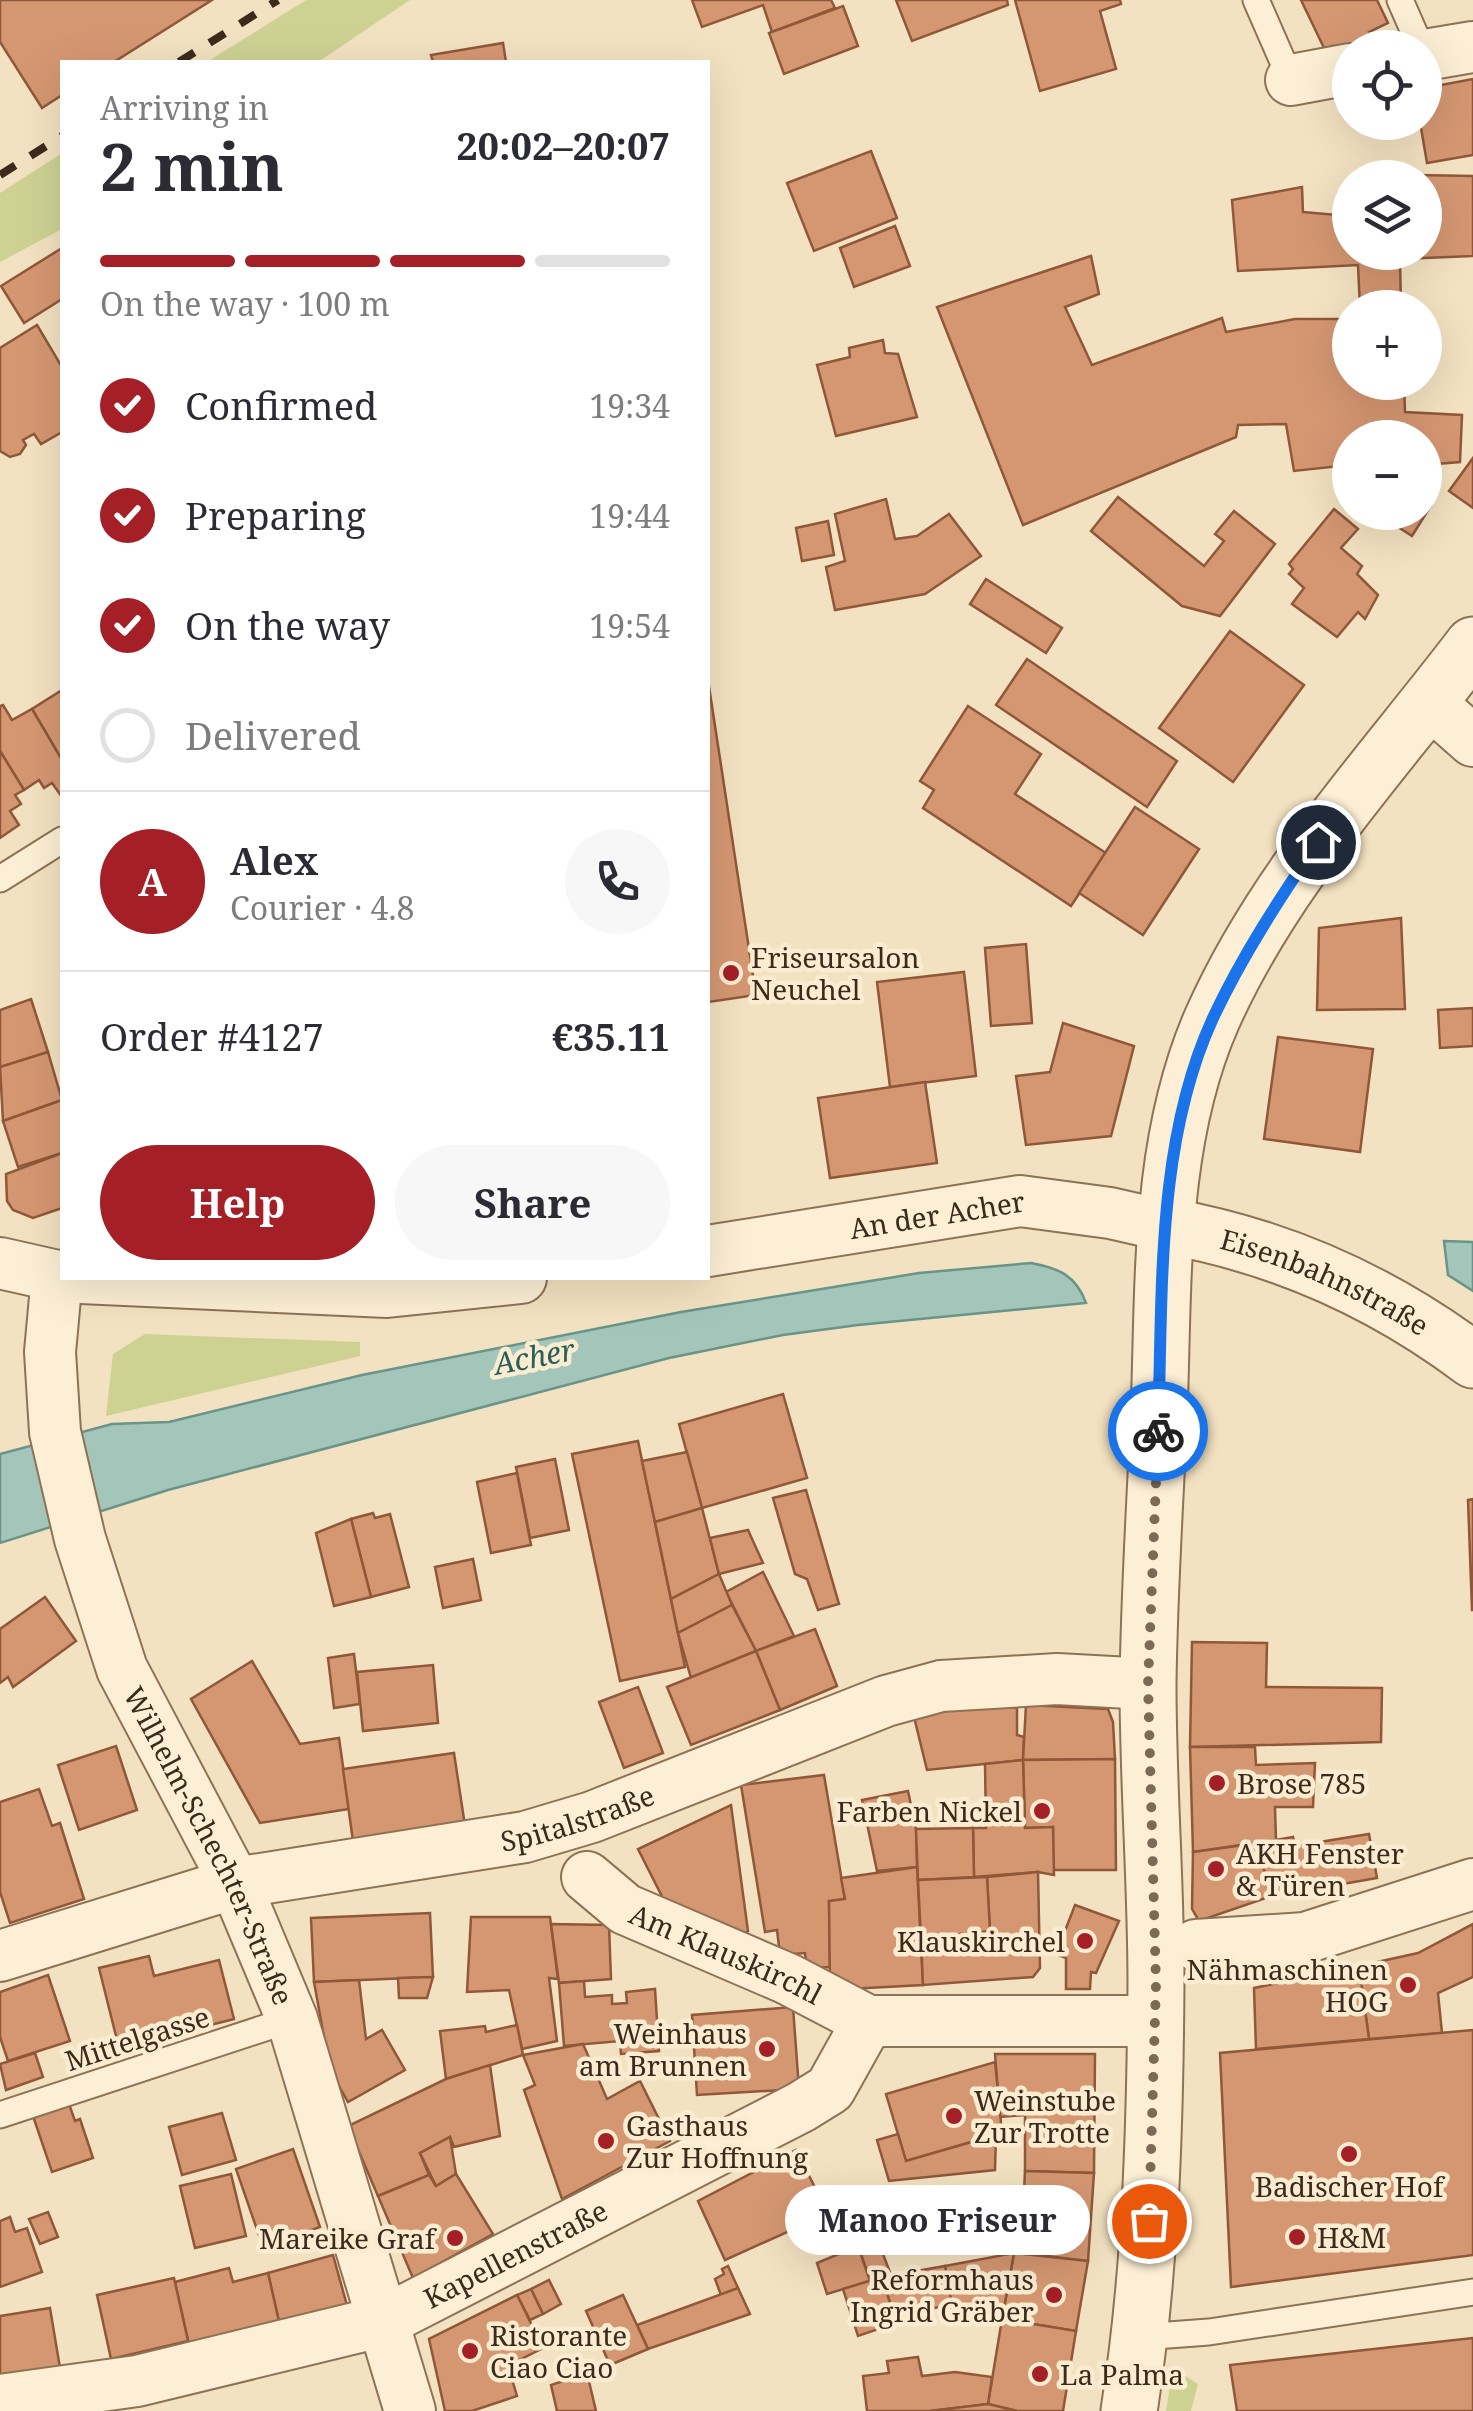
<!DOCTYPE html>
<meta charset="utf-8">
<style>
body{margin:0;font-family:"Noto Serif",serif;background:#f7f7f7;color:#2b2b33;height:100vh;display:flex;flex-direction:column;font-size:38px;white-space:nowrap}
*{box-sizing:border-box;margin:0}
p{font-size:32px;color:#7c7c81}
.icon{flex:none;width:55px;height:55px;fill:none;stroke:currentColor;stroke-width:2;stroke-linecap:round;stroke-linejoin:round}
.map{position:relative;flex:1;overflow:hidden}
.panel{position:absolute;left:60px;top:60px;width:650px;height:1220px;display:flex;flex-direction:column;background:#fff;border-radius:0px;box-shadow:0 10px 40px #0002}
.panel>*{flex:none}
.tools{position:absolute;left:1332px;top:30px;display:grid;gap:20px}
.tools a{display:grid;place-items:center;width:110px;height:110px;border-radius:50%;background:#fff;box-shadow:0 10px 40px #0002;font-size:50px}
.pin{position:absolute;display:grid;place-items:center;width:85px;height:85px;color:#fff;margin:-42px;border:5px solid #fff;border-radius:50%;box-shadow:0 2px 10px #0007}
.courier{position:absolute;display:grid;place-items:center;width:100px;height:100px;margin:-50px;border:8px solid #1a73e8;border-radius:50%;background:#fff;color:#222;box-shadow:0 2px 12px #0007}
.bubble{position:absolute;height:70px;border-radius:35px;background:#fff;box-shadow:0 10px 40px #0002;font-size:32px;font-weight:700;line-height:70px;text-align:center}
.overview em{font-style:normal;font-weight:700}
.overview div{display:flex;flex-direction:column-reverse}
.overview{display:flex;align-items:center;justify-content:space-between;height:170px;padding:0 40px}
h1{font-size:65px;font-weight:700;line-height:75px}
.bar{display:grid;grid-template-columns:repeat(4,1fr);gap:15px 10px;align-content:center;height:120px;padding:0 40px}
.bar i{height:12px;border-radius:8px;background:#e1e1e2}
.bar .active{background:#a41f26}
.bar p{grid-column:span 4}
.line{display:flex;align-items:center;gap:25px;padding:0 40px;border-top:2px solid #e1e1e2}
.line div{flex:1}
.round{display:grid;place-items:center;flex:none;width:105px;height:105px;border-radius:52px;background:#f7f7f7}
ol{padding:0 40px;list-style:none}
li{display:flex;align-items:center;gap:30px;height:110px}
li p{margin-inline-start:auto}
li .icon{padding:10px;border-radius:50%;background:#a41f26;color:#fff;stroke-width:4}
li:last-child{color:#7c7c81}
li i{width:55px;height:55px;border:5px solid #e1e1e2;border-radius:50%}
.primary-button{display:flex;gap:20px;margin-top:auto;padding:20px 40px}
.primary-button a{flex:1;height:115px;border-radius:60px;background:#a41f26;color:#fff;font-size:40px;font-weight:700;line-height:115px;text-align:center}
.primary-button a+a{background:#f7f7f7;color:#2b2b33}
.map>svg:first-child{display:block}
.green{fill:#cdd293}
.water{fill:#a4c5b9;stroke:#699488;stroke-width:2.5}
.building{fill:#d59772;stroke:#905839;stroke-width:2.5}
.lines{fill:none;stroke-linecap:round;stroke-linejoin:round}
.service-casing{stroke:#8e7256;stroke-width:29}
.minor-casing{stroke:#8e7256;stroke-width:54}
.tertiary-casing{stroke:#8e7256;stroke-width:59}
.service{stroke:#fcefd5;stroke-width:25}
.minor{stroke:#fcefd5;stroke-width:50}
.tertiary{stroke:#fcefd5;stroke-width:55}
.rail{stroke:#3c2a1c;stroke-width:8;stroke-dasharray:18 18;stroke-linecap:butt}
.done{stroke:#7c6a56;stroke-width:10;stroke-dasharray:0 18}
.route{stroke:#1a73e8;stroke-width:12}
.poi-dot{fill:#a41f26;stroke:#f9ecd1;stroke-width:4}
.labels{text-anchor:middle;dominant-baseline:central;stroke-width:9;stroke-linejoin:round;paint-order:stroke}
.poi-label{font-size:28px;fill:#3c2a1c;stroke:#f9ecd1;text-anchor:start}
.street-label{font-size:28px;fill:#3c2a1c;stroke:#f9ecd1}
.water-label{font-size:30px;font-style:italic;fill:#2a5e58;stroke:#f9ecd1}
</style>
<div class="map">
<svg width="1473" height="2411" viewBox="0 0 1473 2411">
<rect width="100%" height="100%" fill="#f3e2c1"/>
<g class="green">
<polygon points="306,0 410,0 318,62 207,62"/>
<polygon points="62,153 62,229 0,262 0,193"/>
<polygon points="145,1334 360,1342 360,1356 106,1416 113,1354"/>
<polygon points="1173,2368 1198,2384 1191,2411 1166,2411"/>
</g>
<g class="water">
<polygon points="1444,1241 1473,1242 1473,1291 1448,1275"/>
<path d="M1031 1263C1058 1268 1076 1275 1086 1303L858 1325 783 1335 669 1358 168 1490 0 1543V1454L112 1424 169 1422 362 1375 681 1312 919 1273Z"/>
</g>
<g class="building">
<polygon points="0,0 212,0 114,62 62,62 62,95 42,108 0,42"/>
<polygon points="692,0 831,0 835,8 772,32 763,5 702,27"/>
<polygon points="896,0 1007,0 1008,5 912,41"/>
<polygon points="1015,0 1120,0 1121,4 1100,11 1116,69 1040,91"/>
<polygon points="1301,0 1377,0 1388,23 1369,32 1376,46 1350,48 1340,63 1332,46 1325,50"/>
<polygon points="843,6 858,46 784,74 769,33"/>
<polygon points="503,43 506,62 433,62 431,55"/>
<polygon points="1473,79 1473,155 1427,163 1420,122 1425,122 1425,88"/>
<polygon points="871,151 897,218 814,251 787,183"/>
<polygon points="1359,174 1473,176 1473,256 1400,259 1401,308 1360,308 1358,265 1238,271 1232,200 1302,187 1303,212 1337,215 1338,193 1350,192 1350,252 1425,252 1425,178 1359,178"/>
<polygon points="895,226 910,266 854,287 840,248"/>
<polygon points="62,248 62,299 24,323 1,286"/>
<polygon points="1091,256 1099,294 1065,307 1092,365 1222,318 1226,332 1295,319 1350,319 1350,382 1404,382 1405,412 1462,415 1460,462 1425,465 1425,438 1350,438 1350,465 1294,471 1286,424 1238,425 1236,437 1023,525 937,307"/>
<polygon points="37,325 62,367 62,432 41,444 34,434 23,440 26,445 20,454 10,457 0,451 0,348"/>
<polygon points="883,340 885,353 898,354 917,417 836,436 817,365 850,357 849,348"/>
<polygon points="1473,458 1473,508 1449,491"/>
<polygon points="1118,497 1204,566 1224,541 1215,534 1234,511 1275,544 1220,616 1182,606 1091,531"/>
<polygon points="886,499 895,539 917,536 949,514 981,556 925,594 835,610 826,567 845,561 835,514"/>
<polygon points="1425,499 1432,504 1412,536 1381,516 1383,512 1425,512"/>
<polygon points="1334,509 1358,529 1341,548 1362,566 1357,574 1378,595 1365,619 1358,612 1337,637 1292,604 1304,588 1289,574 1293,569 1289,564"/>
<polygon points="828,521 834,555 802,561 796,528"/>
<polygon points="986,579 1062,628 1046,653 970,604"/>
<polygon points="1230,631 1304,685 1233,782 1159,728"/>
<polygon points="1027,659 1177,761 1147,807 996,705"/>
<polygon points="708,680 756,995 708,1002 708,1013"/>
<polygon points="62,690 62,760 32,709"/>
<polygon points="3,705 12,720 32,709 62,760 62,797 52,783 44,788 39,780 24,790 0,751 0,706"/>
<polygon points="968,706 1041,754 1015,794 1106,853 1071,906 923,808 934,790 920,781"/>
<polygon points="0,751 24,790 15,795 21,804 10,811 19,825 0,838"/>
<polygon points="1135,807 1199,849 1143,935 1079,893"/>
<polygon points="1401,918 1405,1009 1317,1010 1319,928"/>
<polygon points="1026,944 1032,1023 991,1026 985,948"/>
<polygon points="964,972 976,1076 890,1087 877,982"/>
<polygon points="31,999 48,1052 0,1067 0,1010"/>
<polygon points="1473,1008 1473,1046 1440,1048 1438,1010"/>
<polygon points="1063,1023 1134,1046 1111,1136 1026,1145 1016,1076 1050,1072"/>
<polygon points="1278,1037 1373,1049 1360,1152 1264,1139"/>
<polygon points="48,1052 62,1100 3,1121 0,1067"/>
<polygon points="925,1082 937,1163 830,1178 818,1098"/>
<polygon points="62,1100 62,1153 18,1167 3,1121"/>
<polygon points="62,1153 62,1208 33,1218 13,1210 7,1201 6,1174"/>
<polygon points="783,1394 807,1478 702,1508 679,1424"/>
<polygon points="638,1441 685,1667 620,1681 572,1454"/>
<polygon points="687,1452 702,1508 655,1522 642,1461"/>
<polygon points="555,1459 569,1530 530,1538 516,1467"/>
<polygon points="517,1473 531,1545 491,1553 477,1482"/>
<polygon points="806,1490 839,1604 818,1610 807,1579 795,1574 773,1498"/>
<polygon points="1473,1499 1473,1610 1472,1610 1468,1500"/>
<polygon points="702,1508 719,1574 671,1599 655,1522"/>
<polygon points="373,1513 375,1518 390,1514 409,1587 371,1597 351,1519"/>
<polygon points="351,1519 371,1597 334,1606 316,1533"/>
<polygon points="748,1530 763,1563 719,1574 710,1538"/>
<polygon points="473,1559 481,1600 443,1608 435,1567"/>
<polygon points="763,1572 794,1636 756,1651 726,1592"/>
<polygon points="719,1574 732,1605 678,1633 671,1599"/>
<polygon points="45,1597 76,1641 13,1687 8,1677 0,1683 0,1629"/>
<polygon points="732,1605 756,1651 691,1678 678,1633"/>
<polygon points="815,1629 837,1686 780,1710 756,1651"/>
<polygon points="1192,1642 1267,1643 1266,1687 1382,1688 1381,1742 1190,1747"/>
<polygon points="756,1651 780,1710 691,1745 667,1687"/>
<polygon points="354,1654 360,1704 334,1708 328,1658"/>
<polygon points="252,1661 300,1744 339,1738 349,1809 260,1823 191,1699"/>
<polygon points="433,1665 438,1723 363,1731 357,1672"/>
<polygon points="638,1687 663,1753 624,1768 599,1702"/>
<polygon points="949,1704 1017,1708 1017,1735 1024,1737 1023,1760 927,1770 913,1713 948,1711"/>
<polygon points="1026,1705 1108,1709 1113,1722 1115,1759 1023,1760"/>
<polygon points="116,1746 137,1810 79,1830 58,1765"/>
<polygon points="1190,1747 1255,1747 1256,1765 1315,1763 1313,1807 1275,1807 1276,1840 1193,1852"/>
<polygon points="454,1753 465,1826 353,1841 343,1769"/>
<polygon points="1115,1759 1116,1870 1053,1870 1053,1827 1025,1828 1023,1760"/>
<polygon points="1023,1760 1025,1828 1053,1827 1054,1875 1038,1872 974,1877 973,1828 986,1828 985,1764"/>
<polygon points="824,1775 845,1899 829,1901 830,1967 807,1968 805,1953 780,1955 777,1930 765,1932 741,1785"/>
<polygon points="39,1789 52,1826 60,1823 84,1899 10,1923 0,1892 0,1802"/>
<polygon points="908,1791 916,1829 917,1867 877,1871 862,1800"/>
<polygon points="731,1805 748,1931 726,1945 676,1924 638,1849"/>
<polygon points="973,1828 974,1877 918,1880 916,1829"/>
<polygon points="1369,1834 1377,1878 1269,1897 1259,1843 1293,1837 1295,1846"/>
<polygon points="1259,1843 1269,1897 1199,1921 1192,1909 1193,1852"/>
<polygon points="917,1867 923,1985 830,1990 829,1901 845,1899 841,1878"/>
<polygon points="1038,1872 1040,1968 1033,1977 923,1985 921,1938 990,1931 987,1877"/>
<polygon points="987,1877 990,1931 921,1938 918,1880"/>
<polygon points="1075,1905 1119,1921 1096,1973 1091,1972 1090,1989 1066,1989 1066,1958 1056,1954"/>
<polygon points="430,1913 433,1977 314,1982 311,1918"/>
<polygon points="471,1917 550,1917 558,1979 549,1978 557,2041 522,2049 509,1990 467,1992"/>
<polygon points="551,1924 609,1925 611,1979 559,1983"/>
<polygon points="1473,1924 1473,1977 1438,1993 1442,2033 1369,2039 1359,1966 1418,1953"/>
<polygon points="149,1956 154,1976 219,1960 234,2019 119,2048 99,1968"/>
<polygon points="1359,1966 1369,2039 1256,2049 1254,1988"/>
<polygon points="48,1975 70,2041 8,2061 0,2037 0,1992"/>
<polygon points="433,1977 427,1998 399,1998 398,1978"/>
<polygon points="359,1980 366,2039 382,2030 405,2070 348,2102 330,2070 314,1982"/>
<polygon points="584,1981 585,1997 612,1995 612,2004 627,2003 626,1992 655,1989 659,2051 621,2054 620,2041 564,2046 559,1983"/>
<polygon points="793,2007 799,2089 697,2095 692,2015"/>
<polygon points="517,2025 523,2055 446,2079 440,2031 485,2026 486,2032"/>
<polygon points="1473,2030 1473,2255 1231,2287 1220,2053"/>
<polygon points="583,2044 607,2099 640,2081 670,2141 562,2199 524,2090 535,2085 523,2055"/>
<polygon points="35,2053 43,2077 6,2090 0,2064"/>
<polygon points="995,2054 1095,2054 1094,2173 1025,2171 1025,2115 1000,2117"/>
<polygon points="995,2062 1002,2133 906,2161 886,2094"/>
<polygon points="490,2065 500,2136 454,2147 450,2137 420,2153 429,2175 378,2196 348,2126 446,2079"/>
<polygon points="69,2104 75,2121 80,2119 93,2158 52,2172 33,2116"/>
<polygon points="222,2113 236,2160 182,2175 169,2127"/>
<polygon points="898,2134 906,2161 996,2135 995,2170 889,2181 877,2140"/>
<polygon points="450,2137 456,2174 436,2186 420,2153"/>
<polygon points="293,2149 320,2227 263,2247 236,2169"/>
<polygon points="796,2150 834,2225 803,2241 796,2228 725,2260 698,2201"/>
<polygon points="1025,2171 1094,2173 1088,2261 1021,2253"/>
<polygon points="231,2174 246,2236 195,2248 180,2186"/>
<polygon points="456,2174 493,2234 413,2278 378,2196 429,2175 436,2186"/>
<polygon points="48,2212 58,2237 40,2244 29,2219"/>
<polygon points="10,2217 15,2232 27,2228 42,2272 0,2287 0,2221"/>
<polygon points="878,2241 891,2275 870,2281 859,2248"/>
<polygon points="858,2246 870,2281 827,2294 817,2263"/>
<polygon points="1014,2253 1088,2261 1076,2331 1002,2319"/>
<polygon points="1014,2253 1002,2319 952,2311 945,2266"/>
<polygon points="333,2255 348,2309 280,2326 268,2273"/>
<polygon points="728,2266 738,2288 721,2295 715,2279 724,2274 722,2269"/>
<polygon points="945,2266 952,2305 894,2315 882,2277"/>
<polygon points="229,2268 233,2282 268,2273 280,2326 190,2349 175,2282"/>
<polygon points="882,2277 896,2323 858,2336 843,2289"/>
<polygon points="174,2278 188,2341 111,2359 97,2295"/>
<polygon points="549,2280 561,2304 543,2314 531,2289"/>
<polygon points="738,2288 750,2314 648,2349 637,2325"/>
<polygon points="531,2289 543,2314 530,2320 517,2295"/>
<polygon points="517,2295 543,2348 508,2366 517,2396 472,2411 445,2411 429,2339"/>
<polygon points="623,2295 648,2349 610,2365 586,2311"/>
<polygon points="50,2308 61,2374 0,2384 0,2316"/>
<polygon points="1002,2319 1076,2331 1063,2411 1017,2411 988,2404"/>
<polygon points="1473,2338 1473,2411 1237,2411 1230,2365"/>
<polygon points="918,2357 922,2376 955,2372 992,2377 988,2404 930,2411 867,2411 863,2376 889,2373 887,2361"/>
<polygon points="587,2373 596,2411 557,2411 551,2385"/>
<polygon points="988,2404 1017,2411 930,2411"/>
</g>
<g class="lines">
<defs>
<g id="service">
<polyline points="1256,0 1291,80"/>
<polyline points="1400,0 1421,48"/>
<polyline points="0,879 62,840"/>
<polyline points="0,2115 292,2019"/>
<polyline points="1141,2337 1209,2332 1473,2292"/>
</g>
<g id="minor">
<polyline points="1425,55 1473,47"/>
<polyline points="1291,80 1350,69"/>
<polyline points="1430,703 1473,741"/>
<path id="s1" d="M708 1251 1020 1201 1110 1213 1167 1226"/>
<polyline points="0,1263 62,1277"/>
<path id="s2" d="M57 1276 50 1352 55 1432 80 1539 122 1669 235 1883 292 2019 410 2411"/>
<polyline points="81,1278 387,1292 521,1278"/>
<path id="s3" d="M587 1877 625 1909 788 1979 868 2021"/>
<polyline points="1196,1945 1305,1938 1473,1884"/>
<path id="s4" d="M0 1956 235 1883 525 1837 592 1817 886 1701 941 1686 1057 1679 1148 1684"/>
<path id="s5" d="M0 2400 137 2381 384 2321 801 2107 830 2089 868 2021H1155"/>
</g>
<g id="tertiary">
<path id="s6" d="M1167 1226C1280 1246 1381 1291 1473 1360"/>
<path d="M1129 2411C1151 2270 1155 2126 1156 1983 1156 1884 1148 1784 1148 1685 1149 1595 1155 1504 1159 1414 1164 1283 1158 1142 1212 1019 1274 879 1381 766 1473 645"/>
</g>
</defs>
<use href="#service" class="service-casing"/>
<use href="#minor" class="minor-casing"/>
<use href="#tertiary" class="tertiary-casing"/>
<use href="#service" class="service"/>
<use href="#minor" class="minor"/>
<use href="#tertiary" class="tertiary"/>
<g class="rail">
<polyline points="179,62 278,0"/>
<polyline points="0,175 62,136"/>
</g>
</g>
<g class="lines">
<polyline class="done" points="1149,2221 1156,1984 1148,1684 1158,1431"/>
<path class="route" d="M1158 1431C1163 1296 1155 1144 1213 1018 1242 956 1280 898 1318 842"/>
</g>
<g class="poi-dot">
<circle cx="731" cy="973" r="10"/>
<circle cx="1217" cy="1783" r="10"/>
<circle cx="1042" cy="1811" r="10"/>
<circle cx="1216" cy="1869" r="10"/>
<circle cx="1085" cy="1941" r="10"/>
<circle cx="1408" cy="1985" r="10"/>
<circle cx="767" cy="2049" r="10"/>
<circle cx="954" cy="2116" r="10"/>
<circle cx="606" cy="2141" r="10"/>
<circle cx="1349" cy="2154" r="10"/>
<circle cx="1297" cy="2237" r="10"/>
<circle cx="455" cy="2238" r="10"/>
<circle cx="1054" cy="2295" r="10"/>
<circle cx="470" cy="2351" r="10"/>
<circle cx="1040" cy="2374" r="10"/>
</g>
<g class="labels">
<g class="poi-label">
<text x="751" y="957">Friseursalon<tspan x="751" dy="32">Neuchel</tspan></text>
<text x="1237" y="1783">Brose 785</text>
<text x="1022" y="1811" text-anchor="end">Farben Nickel</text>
<text x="1236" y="1853">AKH Fenster<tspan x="1236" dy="32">&amp; Türen</tspan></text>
<text x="1065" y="1941" text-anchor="end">Klauskirchel</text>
<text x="1388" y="1969" text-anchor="end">Nähmaschinen<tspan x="1388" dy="32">HOG</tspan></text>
<text x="747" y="2033" text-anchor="end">Weinhaus<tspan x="747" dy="32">am Brunnen</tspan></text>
<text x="974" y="2100">Weinstube<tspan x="974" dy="32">Zur Trotte</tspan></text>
<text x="626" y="2125">Gasthaus<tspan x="626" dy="32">Zur Hoffnung</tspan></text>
<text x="1349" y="2186" text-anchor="middle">Badischer Hof</text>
<text x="1317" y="2237">H&amp;M</text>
<text x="435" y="2238" text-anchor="end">Mareike Graf</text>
<text x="1034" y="2279" text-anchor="end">Reformhaus<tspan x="1034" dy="32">Ingrid Gräber</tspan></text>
<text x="490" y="2335">Ristorante<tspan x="490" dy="32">Ciao Ciao</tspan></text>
<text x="1060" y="2374">La Palma</text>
</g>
<g class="street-label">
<text stroke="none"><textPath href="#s1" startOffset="232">An der Acher</textPath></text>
<text stroke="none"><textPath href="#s6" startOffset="168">Eisenbahnstraße</textPath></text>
<text stroke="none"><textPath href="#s4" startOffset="595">Spitalstraße</textPath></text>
<text stroke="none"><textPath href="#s2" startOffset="600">Wilhelm-Schechter-Straße</textPath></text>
<text stroke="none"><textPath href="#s3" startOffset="160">Am Klauskirchl</textPath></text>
<text transform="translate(137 2038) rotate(-18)">Mittelgasse</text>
<text stroke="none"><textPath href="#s5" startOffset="540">Kapellenstraße</textPath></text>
</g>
<g class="water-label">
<text transform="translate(534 1356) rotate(-11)">Acher</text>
</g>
</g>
</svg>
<div class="tools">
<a><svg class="icon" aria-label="locate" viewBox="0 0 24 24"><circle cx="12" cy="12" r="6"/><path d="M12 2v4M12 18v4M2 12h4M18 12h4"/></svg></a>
<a><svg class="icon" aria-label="layers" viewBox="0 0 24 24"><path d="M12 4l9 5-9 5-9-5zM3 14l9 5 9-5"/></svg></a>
<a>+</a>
<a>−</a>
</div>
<div class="pin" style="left:1149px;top:2221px;background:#ea580c"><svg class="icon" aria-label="bag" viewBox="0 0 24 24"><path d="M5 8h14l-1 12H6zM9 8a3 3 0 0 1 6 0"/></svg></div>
<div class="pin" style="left:1318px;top:842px;background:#1f2937"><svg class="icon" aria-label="home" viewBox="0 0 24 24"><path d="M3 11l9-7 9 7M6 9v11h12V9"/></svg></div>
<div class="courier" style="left:1158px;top:1431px"><svg class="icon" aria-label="bike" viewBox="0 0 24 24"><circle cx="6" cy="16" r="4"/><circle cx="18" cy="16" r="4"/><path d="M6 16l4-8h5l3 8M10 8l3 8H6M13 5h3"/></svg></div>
<div class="bubble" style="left:785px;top:2185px;width:305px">Manoo Friseur</div>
<section class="panel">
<div class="overview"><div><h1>2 min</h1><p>Arriving in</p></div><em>20:02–20:07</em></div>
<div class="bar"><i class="active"></i><i class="active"></i><i class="active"></i><i></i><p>On the way · 100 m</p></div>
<ol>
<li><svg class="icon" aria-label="check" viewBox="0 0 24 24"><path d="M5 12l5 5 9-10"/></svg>Confirmed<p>19:34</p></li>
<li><svg class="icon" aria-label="check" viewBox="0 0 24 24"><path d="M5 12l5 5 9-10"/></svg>Preparing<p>19:44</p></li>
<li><svg class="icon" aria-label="check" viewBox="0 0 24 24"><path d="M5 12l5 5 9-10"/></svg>On the way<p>19:54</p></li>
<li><i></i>Delivered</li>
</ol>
<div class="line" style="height:180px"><b class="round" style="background:#a41f26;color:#fff">A</b><div><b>Alex</b><p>Courier · 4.8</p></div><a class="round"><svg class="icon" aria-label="phone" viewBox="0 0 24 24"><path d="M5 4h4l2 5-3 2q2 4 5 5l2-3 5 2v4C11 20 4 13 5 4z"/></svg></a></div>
<div class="line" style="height:130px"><div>Order #4127</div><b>€35.11</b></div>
<div class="primary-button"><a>Help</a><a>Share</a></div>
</section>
</div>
